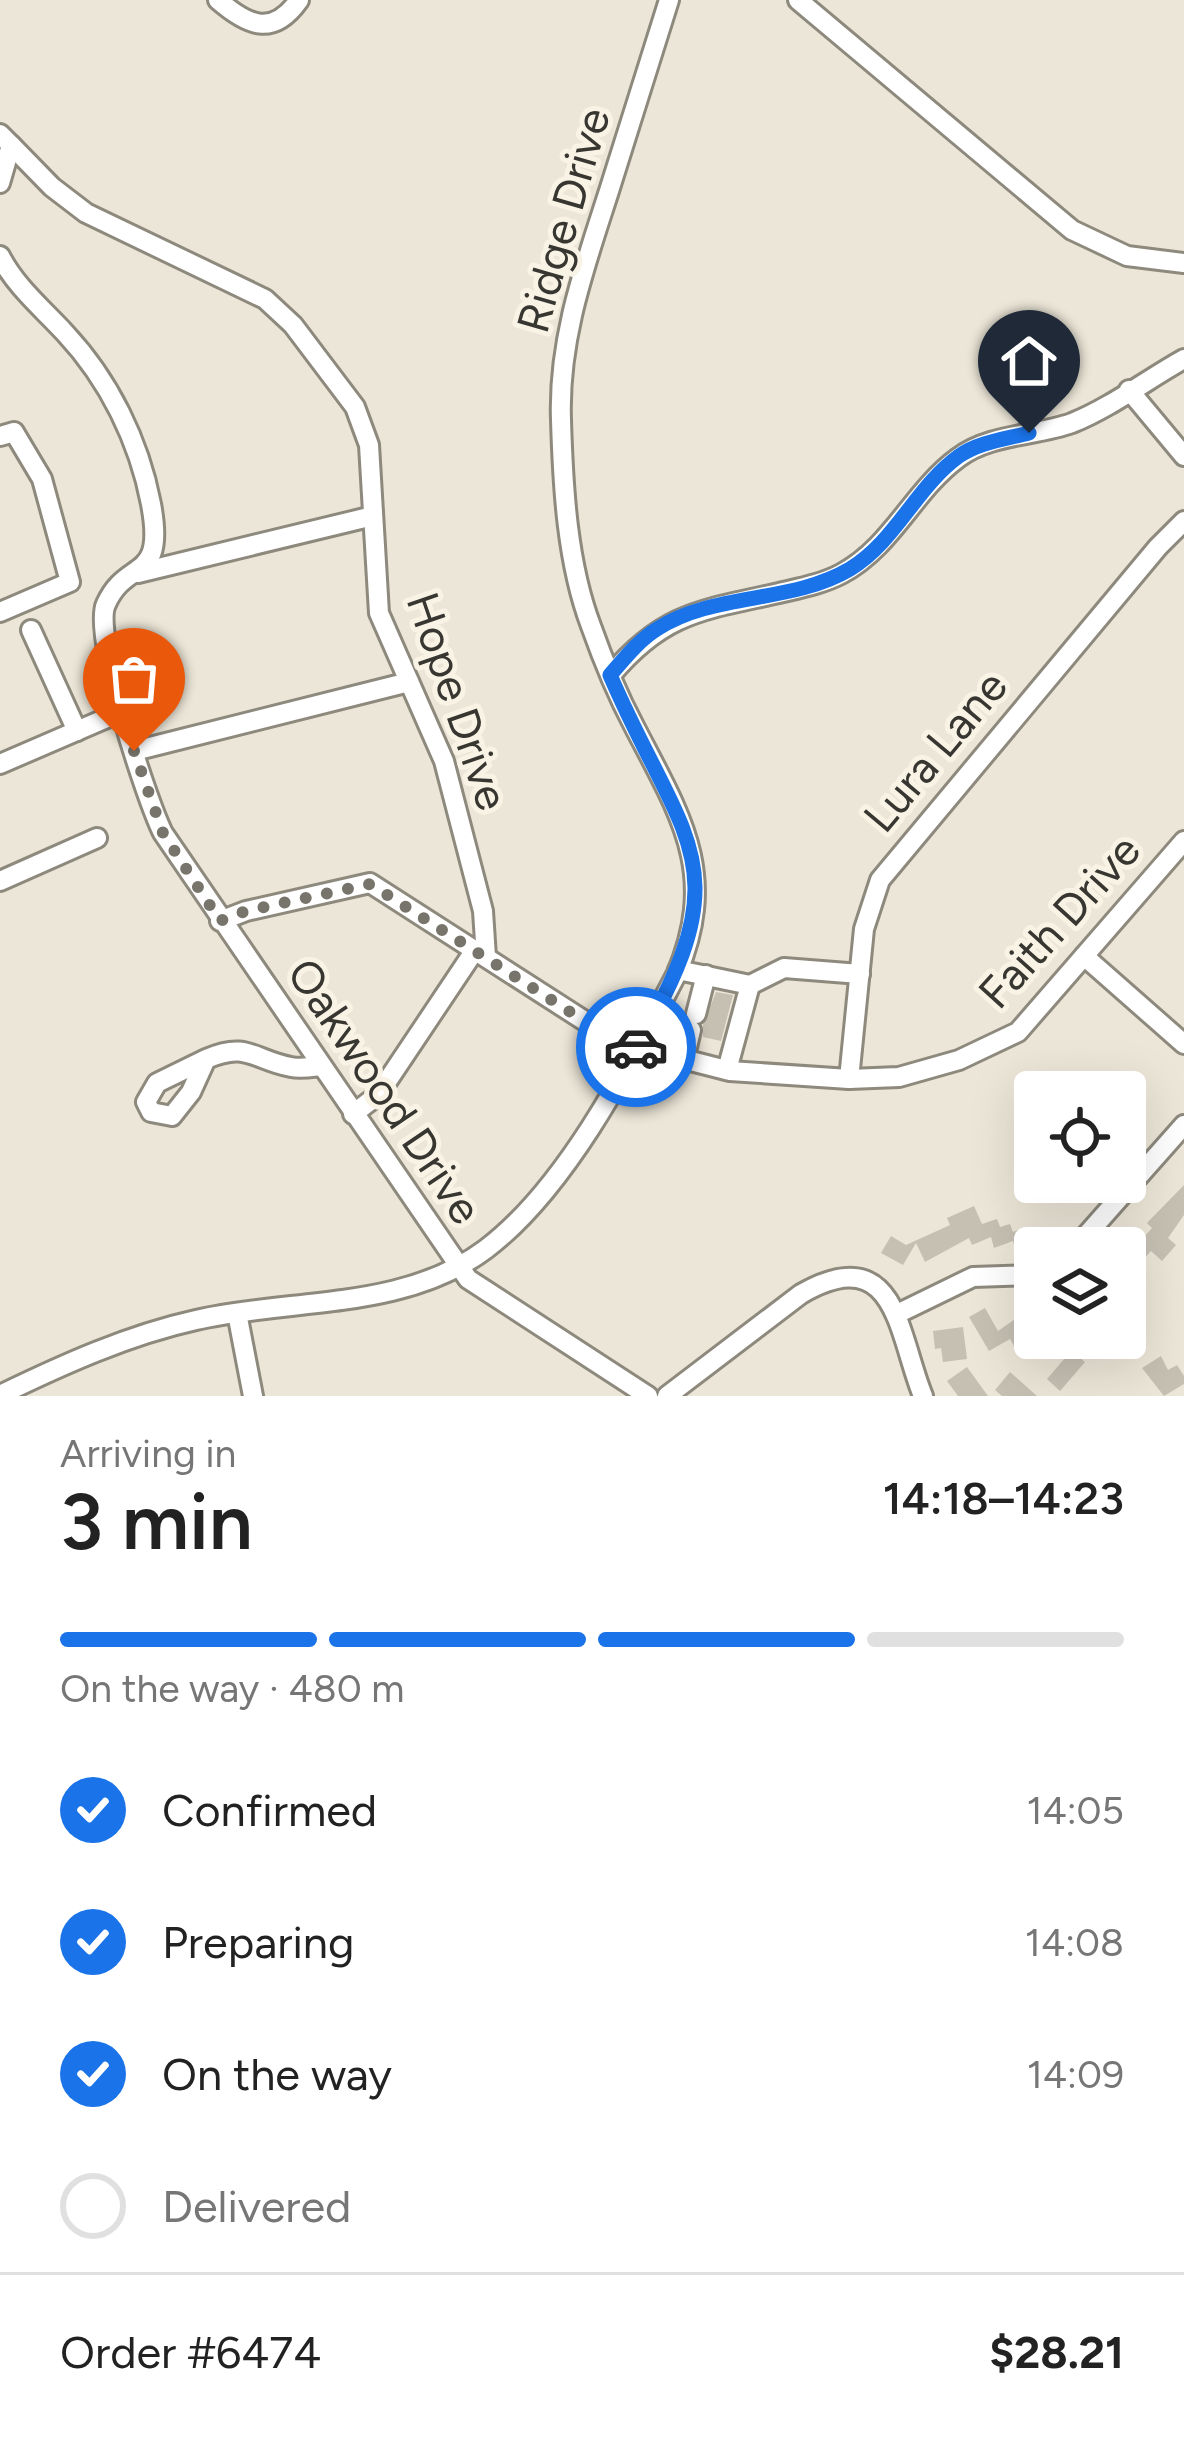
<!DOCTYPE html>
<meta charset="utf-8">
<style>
body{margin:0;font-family:Figtree,sans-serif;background:#f6f6f6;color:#222;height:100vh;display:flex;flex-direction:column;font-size:45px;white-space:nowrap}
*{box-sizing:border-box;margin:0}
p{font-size:39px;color:#767676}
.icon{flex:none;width:66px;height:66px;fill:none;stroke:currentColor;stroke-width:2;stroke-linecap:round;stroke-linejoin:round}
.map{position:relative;height:1396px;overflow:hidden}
.details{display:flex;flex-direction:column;background:#fff;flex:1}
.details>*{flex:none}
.fabs{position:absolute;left:1014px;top:1071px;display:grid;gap:24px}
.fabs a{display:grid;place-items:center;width:132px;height:132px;border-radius:12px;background:#fff;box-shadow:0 12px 48px #0002;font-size:60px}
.pin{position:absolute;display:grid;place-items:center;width:102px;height:102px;color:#fff;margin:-123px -51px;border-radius:50% 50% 50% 0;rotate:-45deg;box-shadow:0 0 12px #0007}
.pin .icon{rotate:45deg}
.courier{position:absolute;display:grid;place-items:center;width:120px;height:120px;margin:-60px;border:9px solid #1a73e8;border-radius:50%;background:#fff;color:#222;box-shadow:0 3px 15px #0007}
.overview em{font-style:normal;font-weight:600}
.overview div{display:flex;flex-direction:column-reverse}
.overview{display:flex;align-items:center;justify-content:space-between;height:204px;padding:0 60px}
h1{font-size:78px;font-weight:600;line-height:90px}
.bar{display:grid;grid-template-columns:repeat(4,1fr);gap:18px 12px;align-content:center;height:144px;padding:0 60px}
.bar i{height:15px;border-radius:9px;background:#e0e0e0}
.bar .on{background:#1a73e8}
.bar p{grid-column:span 4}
.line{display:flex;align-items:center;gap:30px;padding:0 60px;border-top:3px solid #e0e0e0}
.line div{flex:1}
ol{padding:0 60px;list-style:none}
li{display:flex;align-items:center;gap:36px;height:132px}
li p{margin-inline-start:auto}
li .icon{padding:12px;border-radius:50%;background:#1a73e8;color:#fff;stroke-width:4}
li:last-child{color:#767676}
li i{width:66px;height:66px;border:6px solid #e0e0e0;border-radius:50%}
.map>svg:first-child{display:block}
.building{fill:#c6c0b3}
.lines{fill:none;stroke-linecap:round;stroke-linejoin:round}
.minor-casing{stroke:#8e897d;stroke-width:24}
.minor{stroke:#fff;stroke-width:18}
.done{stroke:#77746b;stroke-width:12;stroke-dasharray:0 21.6}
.route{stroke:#1a73e8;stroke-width:15}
.labels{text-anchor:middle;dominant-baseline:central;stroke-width:10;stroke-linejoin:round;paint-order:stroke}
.street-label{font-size:45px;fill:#383631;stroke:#f9f3e6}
</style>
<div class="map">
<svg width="1184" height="1396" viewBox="0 0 1184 1396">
<rect width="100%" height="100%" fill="#ece6d8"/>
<g class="building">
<polygon points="716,992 733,995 721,1041 703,1037 703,1025"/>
<polygon points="1184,1185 1184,1215 1168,1238 1176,1245 1162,1261 1151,1251 1125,1280 1125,1247 1131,1252 1152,1228 1147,1223"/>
<polygon points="974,1206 982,1224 997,1219 1000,1227 1010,1224 1013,1232 1023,1228 1029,1244 1015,1249 1013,1241 994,1248 991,1237 972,1245 969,1238 925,1262 916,1243 903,1265 881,1253 891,1236 906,1245 950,1225 947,1218"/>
<polygon points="1035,1305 1035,1335 1017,1351 1010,1339 989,1351 969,1317 985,1308 998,1331"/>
<polygon points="963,1327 967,1359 943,1362 941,1348 935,1349 933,1331"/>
<polygon points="1125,1336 1135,1337 1132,1356 1101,1351 1103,1338"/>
<polygon points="1071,1351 1085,1362 1060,1391 1047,1379"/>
<polygon points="1161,1356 1168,1370 1177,1365 1184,1376 1184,1384 1164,1396 1142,1368"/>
<polygon points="967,1367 988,1396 958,1396 947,1381"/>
<polygon points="1010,1372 1037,1396 1002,1396 995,1390"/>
</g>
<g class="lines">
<defs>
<g id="minor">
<path d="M218 0C248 26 273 37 299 0"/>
<polyline points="798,0 1072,230 1127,256 1184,263"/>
<polyline points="0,134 11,145 0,183"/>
<polyline points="11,145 52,187 86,213 265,299 293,325 355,407 369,445 379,613 444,761 483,911 486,957"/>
<path d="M0 256C16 287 42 308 65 333 109 380 139 441 151 504 166 584 127 557 106 604 92 633 146 799 163 833L468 1279 648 1396"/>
<polyline points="1129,390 1184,456"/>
<polyline points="0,436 14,432 42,479 70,582 0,612"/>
<polyline points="138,573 373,516"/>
<polyline points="31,630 77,731"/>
<path d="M611 675C664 612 703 610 779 593 800 588 822 584 841 574 892 547 913 491 958 458 989 434 1036 436 1072 423 1110 408 1148 379 1184 359"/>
<polyline points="134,751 409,682"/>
<polyline points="0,764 123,711"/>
<polyline points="0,881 97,838"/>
<polyline points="220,921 246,911 370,883 633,1052"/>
<polyline points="1084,956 1184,1044"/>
<polyline points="678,970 750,985 784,968 860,974"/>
<polyline points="696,1014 706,975"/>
<polyline points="636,1047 730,1071 849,1079 899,1077 959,1060 1018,1032 1184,841"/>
<path d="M206 1059 157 1083 146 1102 151 1112 172 1116 191 1092 206 1059C248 1041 253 1060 291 1067 301 1069 312 1067 321 1066"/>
<polyline points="684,1060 691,1030"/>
<polyline points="727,1070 750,985"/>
<polyline points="849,1079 864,929 880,880 1158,547 1184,521"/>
<polyline points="353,1114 378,1095 475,950"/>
<polyline points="1075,1248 1184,1125"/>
<polyline points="237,1313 253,1396"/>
<polyline points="897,1314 973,1277 1035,1275"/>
<path d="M0 1395C62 1365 128 1335 196 1320 291 1298 404 1311 486 1249 567 1188 630 1063 677 973 719 872 680 815 634 726 617 694 603 660 591 626 567 563 563 487 561 420 558 339 585 266 609 191 629 127 649 64 669 0"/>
<path d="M667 1396 801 1294C897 1239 898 1335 923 1396"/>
</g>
</defs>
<use href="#minor" class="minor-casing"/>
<use href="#minor" class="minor"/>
</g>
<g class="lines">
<polyline class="done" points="134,751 163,833 220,921 246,911 370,884 633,1052 636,1047"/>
<path class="route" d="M636 1047C745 864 683 845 610 675 625 658 638 641 657 629 714 592 791 604 850 569 896 541 916 487 959 456 979 442 1006 439 1029 433"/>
</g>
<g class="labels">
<g class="street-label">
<text transform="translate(563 220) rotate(-74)">Ridge Drive</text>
<text transform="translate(458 701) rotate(71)">Hope Drive</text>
<text transform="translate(935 751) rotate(-50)">Lura Lane</text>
<text transform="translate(1059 921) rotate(-48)">Faith Drive</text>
<text transform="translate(385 1091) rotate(56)">Oakwood Drive</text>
</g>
</g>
</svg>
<div class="fabs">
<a><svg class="icon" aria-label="locate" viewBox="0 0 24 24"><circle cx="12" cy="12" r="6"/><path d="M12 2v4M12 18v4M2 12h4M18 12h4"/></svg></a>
<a><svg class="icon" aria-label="layers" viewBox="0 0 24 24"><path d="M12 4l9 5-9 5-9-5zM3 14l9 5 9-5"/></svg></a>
</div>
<div class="pin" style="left:134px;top:751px;background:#ea580c"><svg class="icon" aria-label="bag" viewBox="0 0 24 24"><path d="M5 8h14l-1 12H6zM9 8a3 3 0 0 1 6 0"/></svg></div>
<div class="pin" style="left:1029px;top:433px;background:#1f2937"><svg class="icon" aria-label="home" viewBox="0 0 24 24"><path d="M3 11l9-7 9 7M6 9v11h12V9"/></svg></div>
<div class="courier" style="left:636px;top:1047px"><svg class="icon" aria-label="car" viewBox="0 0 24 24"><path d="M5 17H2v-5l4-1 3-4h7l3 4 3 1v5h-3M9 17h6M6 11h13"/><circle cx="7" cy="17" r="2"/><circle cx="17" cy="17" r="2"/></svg></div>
</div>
<section class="details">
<div class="overview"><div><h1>3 min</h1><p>Arriving in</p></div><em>14:18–14:23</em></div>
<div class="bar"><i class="on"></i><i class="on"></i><i class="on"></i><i></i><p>On the way · 480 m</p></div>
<ol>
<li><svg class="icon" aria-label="check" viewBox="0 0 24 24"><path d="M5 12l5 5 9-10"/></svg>Confirmed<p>14:05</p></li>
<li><svg class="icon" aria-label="check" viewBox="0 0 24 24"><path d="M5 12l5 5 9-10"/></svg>Preparing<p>14:08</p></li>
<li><svg class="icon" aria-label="check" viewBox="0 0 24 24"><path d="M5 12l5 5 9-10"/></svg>On the way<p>14:09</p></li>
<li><i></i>Delivered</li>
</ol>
<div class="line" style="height:156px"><div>Order #6474</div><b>$28.21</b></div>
</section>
